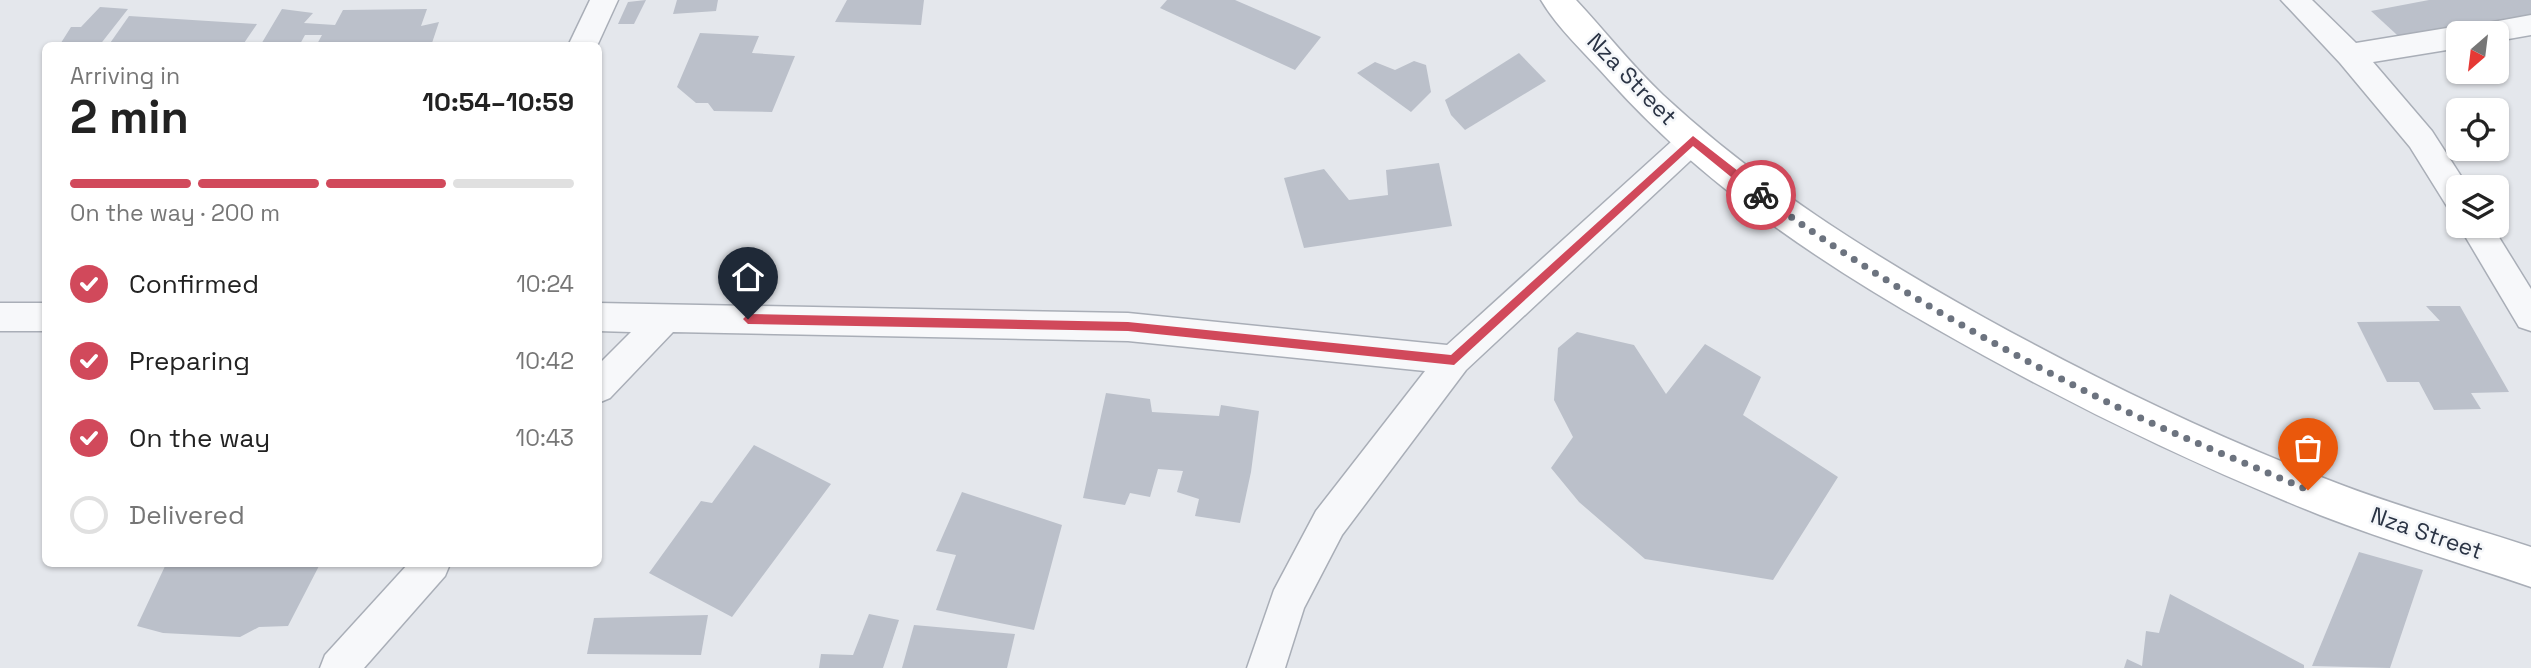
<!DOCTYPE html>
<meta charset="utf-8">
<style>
body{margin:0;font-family:"Space Grotesk",sans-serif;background:#f6f6f6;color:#222;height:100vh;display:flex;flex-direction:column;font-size:26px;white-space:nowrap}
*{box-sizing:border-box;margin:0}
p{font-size:23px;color:#767676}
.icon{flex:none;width:38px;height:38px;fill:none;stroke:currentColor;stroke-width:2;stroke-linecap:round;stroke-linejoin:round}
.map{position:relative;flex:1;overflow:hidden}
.side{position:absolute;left:42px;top:42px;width:560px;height:525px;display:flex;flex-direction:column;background:#fff;border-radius:10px;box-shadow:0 2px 5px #0004}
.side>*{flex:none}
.needle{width:46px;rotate:208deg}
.tools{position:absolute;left:2446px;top:21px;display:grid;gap:14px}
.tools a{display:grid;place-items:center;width:63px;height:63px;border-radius:10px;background:#fff;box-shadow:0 2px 5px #0004;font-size:35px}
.pin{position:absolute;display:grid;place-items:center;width:60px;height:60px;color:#fff;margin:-72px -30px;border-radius:50% 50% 50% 0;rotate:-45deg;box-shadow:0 0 7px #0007}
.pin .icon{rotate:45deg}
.courier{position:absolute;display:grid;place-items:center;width:70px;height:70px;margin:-35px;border:5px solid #d1495b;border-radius:50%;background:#fff;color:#222;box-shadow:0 2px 9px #0007}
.headline em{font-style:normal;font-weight:800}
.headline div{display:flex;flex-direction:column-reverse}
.headline{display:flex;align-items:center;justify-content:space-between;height:119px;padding:0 28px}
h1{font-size:46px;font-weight:800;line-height:52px}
.bar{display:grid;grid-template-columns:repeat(4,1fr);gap:10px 7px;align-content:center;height:84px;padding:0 28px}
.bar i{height:9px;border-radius:5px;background:#e0e0e0}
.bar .current{background:#d1495b}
.bar p{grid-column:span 4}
ol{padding:0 28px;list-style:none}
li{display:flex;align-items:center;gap:21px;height:77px}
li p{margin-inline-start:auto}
li .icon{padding:7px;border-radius:50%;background:#d1495b;color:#fff;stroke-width:4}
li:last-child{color:#767676}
li i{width:38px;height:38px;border:4px solid #e0e0e0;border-radius:50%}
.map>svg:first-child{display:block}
.building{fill:#bbc0ca}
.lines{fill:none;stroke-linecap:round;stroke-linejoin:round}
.street-casing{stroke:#a9aeb7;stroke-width:3}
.secondary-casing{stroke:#a9aeb7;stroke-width:3}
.street{fill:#f7f8fa;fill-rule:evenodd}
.secondary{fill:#fff;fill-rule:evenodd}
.route{fill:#d1495b}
.done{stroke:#6c737f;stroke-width:7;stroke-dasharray:0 12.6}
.labels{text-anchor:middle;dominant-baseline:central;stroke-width:5;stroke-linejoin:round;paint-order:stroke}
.street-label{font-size:23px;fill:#2b3445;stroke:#f4f6f9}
</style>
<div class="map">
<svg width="2531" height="668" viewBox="0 0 2531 668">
<rect width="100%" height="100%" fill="#e4e7ec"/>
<g class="building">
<polygon points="646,0 634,24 618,24 628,2"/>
<polygon points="677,0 718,0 716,11 673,14"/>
<polygon points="847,0 924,0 921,25 835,22"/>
<polygon points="1167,0 1235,0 1321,37 1295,70 1160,8"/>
<polygon points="2429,0 2531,0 2531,17 2408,45 2371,11"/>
<polygon points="100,7 128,9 99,46 59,46 71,27 81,27"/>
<polygon points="282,9 313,13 304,23 335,25 343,10 427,9 421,26 439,22 431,46 316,46 322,35 305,35 299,46 260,46"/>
<polygon points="129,16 257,24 242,46 108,46"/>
<polygon points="700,33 759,36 752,53 795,56 772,112 714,111 708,103 696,103 677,87"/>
<polygon points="1519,53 1546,81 1465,130 1451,115 1445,100"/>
<polygon points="1414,61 1426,65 1431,92 1411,112 1357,73 1375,62 1395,70"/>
<polygon points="1439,163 1452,226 1304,248 1284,178 1324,169 1349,200 1388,195 1386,170"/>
<polygon points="2426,306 2460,306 2509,392 2471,393 2481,409 2434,410 2419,382 2387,382 2357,322 2440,321"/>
<polygon points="1577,332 1634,345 1666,394 1705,344 1761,377 1743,415 1838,477 1773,580 1645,559 1579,502 1551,468 1573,437 1554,400 1558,348"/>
<polygon points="1106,393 1150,399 1152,412 1219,416 1221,405 1259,411 1251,472 1240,523 1195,516 1199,499 1177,492 1183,471 1158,469 1150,497 1130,493 1125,505 1083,498"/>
<polygon points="754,445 831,484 732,617 649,573 701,501 712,503"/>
<polygon points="962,492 1062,525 1034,630 936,610 956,555 936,551"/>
<polygon points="2359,552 2423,570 2390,668 2312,666"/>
<polygon points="166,564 320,564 288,626 259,627 240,637 163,633 137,626"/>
<polygon points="2170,594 2304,665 2304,668 2124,668 2127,659 2142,666 2146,631 2159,633"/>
<polygon points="869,614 899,620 883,668 819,668 821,654 853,655"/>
<polygon points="708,615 701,655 587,654 594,618"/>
<polygon points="914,625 1015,634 1007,668 902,668"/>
</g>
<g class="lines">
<defs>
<g id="street">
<polygon points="590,0 618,0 597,46 568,46"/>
<polygon points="2281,0 2312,0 2356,43 2459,26 2469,29 2471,26 2531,15 2531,35 2497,41 2497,33 2459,33 2459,48 2373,62 2432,131 2468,187 2459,187 2459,211 2448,208 2410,147 2340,63"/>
<polygon points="1693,128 1704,132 1708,140 1704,148 1466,370 1342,535 1304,608 1285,668 1247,668 1274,590 1316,511 1425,371 1128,341 673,332 610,398 598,403 598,365 631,332 598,331 598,303 1128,313 1447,345 1682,132"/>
<polygon points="2459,226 2492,226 2531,289 2531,331 2519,327"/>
<rect x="0" y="303" width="46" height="28"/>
<polygon points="408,564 450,564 445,576 364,668 320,668 325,655"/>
</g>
<path id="secondary" d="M1541 0H1576C1605 31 1632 66 1663 95 1759 184 1870 254 1985 318 2099 381 2217 438 2339 484 2402 508 2467 526 2531 547V587C2461 563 2389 542 2320 515 2187 462 2059 399 1935 328 1817 261 1700 182 1609 80 1587 55 1558 29 1541 0Z"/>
</defs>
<use href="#street" class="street-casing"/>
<use href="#secondary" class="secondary-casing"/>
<use href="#street" class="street"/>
<use href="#secondary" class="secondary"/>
</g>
<polygon class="route" points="1693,136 1765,192 1765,198 1757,198 1693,146 1454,365 1128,331 748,324 743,319 748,314 1128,322 1451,355"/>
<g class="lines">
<path class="done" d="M1761 195C1876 280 2003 352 2132 414 2190 441 2250 465 2308 490"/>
</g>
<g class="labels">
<g class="street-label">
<text transform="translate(1632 79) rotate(46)">Nza Street</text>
<text transform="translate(2427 533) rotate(19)">Nza Street</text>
</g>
</g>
</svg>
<div class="tools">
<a><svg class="needle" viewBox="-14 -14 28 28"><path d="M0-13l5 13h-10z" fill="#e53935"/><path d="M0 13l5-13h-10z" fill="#767676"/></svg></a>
<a><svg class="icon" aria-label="locate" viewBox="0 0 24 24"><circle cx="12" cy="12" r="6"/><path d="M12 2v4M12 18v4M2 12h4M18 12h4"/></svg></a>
<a><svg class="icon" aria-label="layers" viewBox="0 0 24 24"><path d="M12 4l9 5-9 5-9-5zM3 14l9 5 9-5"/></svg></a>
</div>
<div class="pin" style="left:2308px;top:490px;background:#ea580c"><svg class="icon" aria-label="bag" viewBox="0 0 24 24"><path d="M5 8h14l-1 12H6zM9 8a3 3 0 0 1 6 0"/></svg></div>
<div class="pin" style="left:748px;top:319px;background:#1f2937"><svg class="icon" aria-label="home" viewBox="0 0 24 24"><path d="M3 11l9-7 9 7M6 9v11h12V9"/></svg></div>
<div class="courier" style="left:1761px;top:195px"><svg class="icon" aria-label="bike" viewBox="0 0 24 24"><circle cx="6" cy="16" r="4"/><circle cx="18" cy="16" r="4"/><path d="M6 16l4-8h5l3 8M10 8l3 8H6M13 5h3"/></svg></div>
<section class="side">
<div class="headline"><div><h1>2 min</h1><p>Arriving in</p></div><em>10:54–10:59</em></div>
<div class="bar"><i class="current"></i><i class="current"></i><i class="current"></i><i></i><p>On the way · 200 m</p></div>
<ol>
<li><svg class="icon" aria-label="check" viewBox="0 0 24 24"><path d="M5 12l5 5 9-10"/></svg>Confirmed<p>10:24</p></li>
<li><svg class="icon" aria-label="check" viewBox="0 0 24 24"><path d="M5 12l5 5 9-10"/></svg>Preparing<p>10:42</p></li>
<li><svg class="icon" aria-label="check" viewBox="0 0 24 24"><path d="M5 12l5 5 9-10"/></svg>On the way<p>10:43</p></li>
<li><i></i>Delivered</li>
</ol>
</section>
</div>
